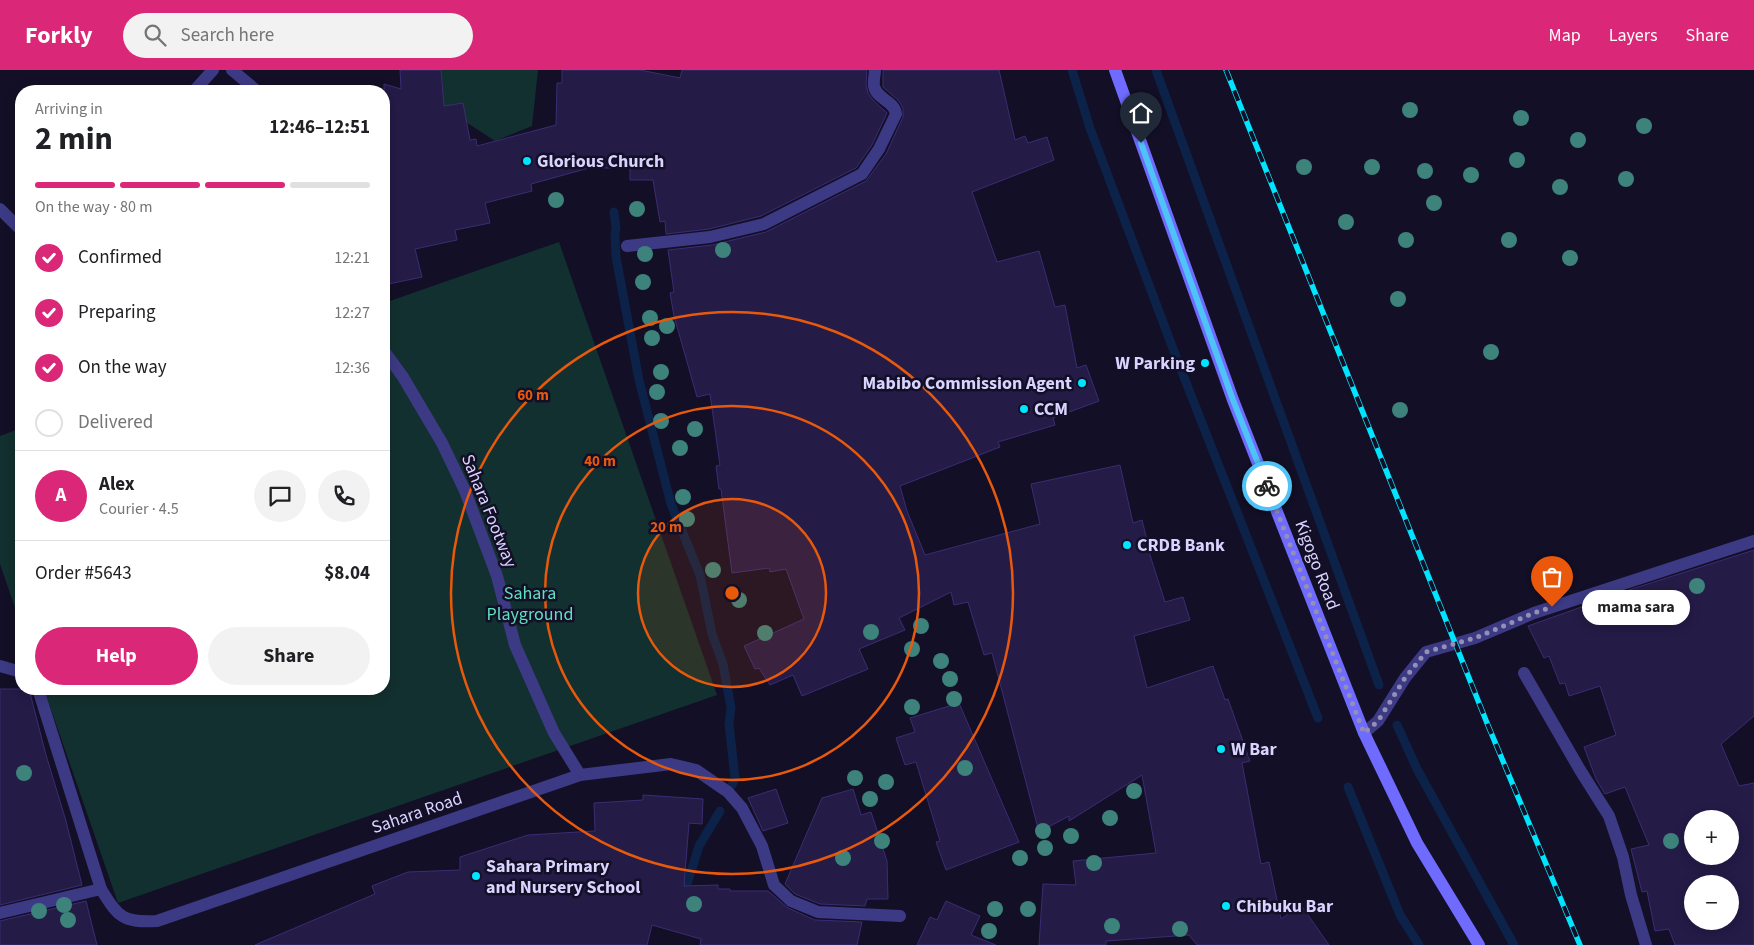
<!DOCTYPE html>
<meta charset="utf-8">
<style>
body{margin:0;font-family:"Source Sans 3",sans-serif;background:#f2f2f2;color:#202124;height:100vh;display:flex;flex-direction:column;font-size:19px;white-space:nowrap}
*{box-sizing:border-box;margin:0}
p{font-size:16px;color:#757577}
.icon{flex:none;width:28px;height:28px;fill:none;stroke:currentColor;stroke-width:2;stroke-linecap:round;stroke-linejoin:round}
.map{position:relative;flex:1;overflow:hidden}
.sheet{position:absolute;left:15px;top:15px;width:375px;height:610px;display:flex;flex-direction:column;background:#fff;border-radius:20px;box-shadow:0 2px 12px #0003}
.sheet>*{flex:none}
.buttons{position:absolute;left:1684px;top:740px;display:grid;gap:10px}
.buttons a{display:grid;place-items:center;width:55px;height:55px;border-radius:50%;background:#fff;box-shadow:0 2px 12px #0003;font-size:25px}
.pin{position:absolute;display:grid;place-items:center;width:42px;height:42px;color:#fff;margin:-51px -21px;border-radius:50% 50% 50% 0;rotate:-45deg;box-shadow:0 0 5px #0007}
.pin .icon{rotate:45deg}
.courier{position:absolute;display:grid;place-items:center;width:50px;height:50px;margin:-25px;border:4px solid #4fc3f7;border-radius:50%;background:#fff;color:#222;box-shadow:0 1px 6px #0007}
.bubble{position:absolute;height:35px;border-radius:18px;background:#fff;box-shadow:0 2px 12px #0003;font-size:16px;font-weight:700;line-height:35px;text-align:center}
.head em{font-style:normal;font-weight:700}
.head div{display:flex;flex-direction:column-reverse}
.head{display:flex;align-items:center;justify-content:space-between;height:85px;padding:0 20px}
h1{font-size:32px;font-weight:700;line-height:38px}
.bar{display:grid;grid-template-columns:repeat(4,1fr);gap:8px 5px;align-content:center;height:60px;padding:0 20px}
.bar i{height:6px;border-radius:4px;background:#e0e0e0}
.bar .selected{background:#db2777}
.bar p{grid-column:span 4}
.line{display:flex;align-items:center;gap:12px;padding:0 20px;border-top:1px solid #e0e0e0}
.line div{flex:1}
.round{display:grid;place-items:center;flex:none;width:52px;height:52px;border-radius:26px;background:#f2f2f2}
ol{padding:0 20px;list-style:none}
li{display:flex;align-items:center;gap:15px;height:55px}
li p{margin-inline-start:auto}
li .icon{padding:5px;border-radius:50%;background:#db2777;color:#fff;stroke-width:4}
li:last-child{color:#757577}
li i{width:28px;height:28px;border:2px solid #e0e0e0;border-radius:50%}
.cta{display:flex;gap:10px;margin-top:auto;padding:10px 20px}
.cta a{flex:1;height:58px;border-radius:30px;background:#db2777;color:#fff;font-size:20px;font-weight:700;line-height:58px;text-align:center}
.cta a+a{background:#f2f2f2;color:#202124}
header{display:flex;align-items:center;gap:30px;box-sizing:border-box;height:70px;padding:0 25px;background:#db2777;color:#fff}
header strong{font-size:24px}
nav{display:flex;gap:28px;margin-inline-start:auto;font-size:18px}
.search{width:350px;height:45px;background:#f2f2f2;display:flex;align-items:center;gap:12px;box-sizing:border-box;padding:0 18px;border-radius:28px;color:#757577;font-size:19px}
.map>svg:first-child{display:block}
.green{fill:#12302f}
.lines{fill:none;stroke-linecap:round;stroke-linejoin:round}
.stream{stroke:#0c2248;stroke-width:9}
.building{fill:#241b47;stroke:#3b2d73;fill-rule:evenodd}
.street{stroke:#3d3a85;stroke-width:12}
.secondary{stroke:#6f6bff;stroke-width:12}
.rail-casing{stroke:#00e5ff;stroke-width:5.5}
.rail{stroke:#130f26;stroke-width:4;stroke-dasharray:11;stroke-linecap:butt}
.tree{fill:#3d827b}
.done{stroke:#948fb3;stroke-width:5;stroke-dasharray:0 9}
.route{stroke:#4fc3f7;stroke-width:6}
.ring{fill:none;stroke:#e8590c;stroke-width:2.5}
.poi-dot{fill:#00e5ff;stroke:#130f26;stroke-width:2}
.labels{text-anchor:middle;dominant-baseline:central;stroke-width:5;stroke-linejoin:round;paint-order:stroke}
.poi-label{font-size:18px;font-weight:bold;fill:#d9d4ff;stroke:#130f26;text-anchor:start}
.street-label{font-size:18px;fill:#d9d4ff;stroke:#130f26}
.park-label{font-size:18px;fill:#5fe0c0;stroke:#130f26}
.centre{fill:#e8590c;stroke:#130f26;stroke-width:2.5}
.ring-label{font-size:15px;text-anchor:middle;font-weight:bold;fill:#e8590c;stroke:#130f26;stroke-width:5;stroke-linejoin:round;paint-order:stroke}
</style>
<header>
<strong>Forkly</strong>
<div class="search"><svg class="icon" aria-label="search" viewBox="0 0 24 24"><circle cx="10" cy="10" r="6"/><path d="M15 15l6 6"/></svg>Search here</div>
<nav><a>Map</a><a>Layers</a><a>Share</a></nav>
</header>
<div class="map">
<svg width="1754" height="875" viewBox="0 0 1754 875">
<rect width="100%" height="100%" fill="#130f26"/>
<g class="green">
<polygon points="441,0 538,0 532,56 495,71 443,37 440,6"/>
<polygon points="559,172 717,625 118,833 44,619 384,619 384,233"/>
<polygon points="21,358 21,555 0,494 0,366"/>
</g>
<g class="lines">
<g class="stream">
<polyline points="1072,0 1090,58 1178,292 1318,648"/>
<polyline points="1156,0 1379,615"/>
<polyline points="614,142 616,158 615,164 616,187 639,310 671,434 700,505 712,564 723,594 731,638 729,654 735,708 732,715"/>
<polyline points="1397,655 1417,699 1514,875"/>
<polyline points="1348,717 1400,845 1419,875"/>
<polyline points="683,827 699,776 720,741"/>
</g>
</g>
<g class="building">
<polygon points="400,0 441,0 444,36 463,33 470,70 476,69 477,76 556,55 557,13 562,13 562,0 640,0 680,8 682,0 867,0 866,14 868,23 873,30 887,43 872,75 856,98 761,146 709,159 666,164 665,151 660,152 653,110 630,110 630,98 589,98 531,114 532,121 485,133 490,153 455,160 457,170 415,179 422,207 384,215 384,14 401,19"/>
<polygon points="883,0 999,0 1015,70 1025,66 1028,73 1047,67 1054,90 972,122 997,192 1039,181 1055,237 1065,235 1077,298 1086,295 1099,331 1053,348 1055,355 998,372 1000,377 900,416 907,441 925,485 1040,454 1031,414 1120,395 1133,453 1142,450 1150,482 1149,482 1165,532 1183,527 1190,550 1134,566 1147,618 1213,596 1225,630 1228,629 1250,691 1242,693 1261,794 1269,792 1281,849 1301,835 1329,875 1197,875 1189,865 1106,871 1106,875 1039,875 1043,814 1076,815 1073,791 1156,783 1142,705 1069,751 1069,746 1039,762 992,583 984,585 968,532 954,535 951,522 899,548 905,560 859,579 868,599 802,626 793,605 770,615 759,598 755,599 744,576 804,549 786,499 770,502 769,498 732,503 721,419 719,419 716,396 720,395 710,324 697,327 674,246 670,223 674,222 668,180 712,175 766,162 866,111 886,84 903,47 903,38 899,31 883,17"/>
<path d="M1754 480V646L1721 674 1739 716 1754 713V875H1675L1669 859 1655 861 1647 821 1642 822 1631 779 1649 775 1625 717 1605 724 1596 709 1584 677 1616 665 1600 616 1569 626 1565 613 1560 614 1549 586 1544 588 1528 556 1632 519ZM1692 749H1730V786H1692ZM1692 814H1730V851H1692Z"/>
<polygon points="0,619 29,619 46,685 66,751 82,815 0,835"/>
<polygon points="959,633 1019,772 946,800 936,772 940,771 916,692 905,695 896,668 915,662 910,648"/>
<polygon points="776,719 788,753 763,761 748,728"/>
<polygon points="853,719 861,745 871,742 887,791 888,829 867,829 865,836 820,834 795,824 785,814 822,728"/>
<polygon points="643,725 703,729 702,754 689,753 684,816 718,815 718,819 730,819 730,821 768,821 788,838 815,850 862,852 857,875 700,875 701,869 652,855 647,875 255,875 375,824 372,816 408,802 460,800 460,787 528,765 595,761 594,733 643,730"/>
<polygon points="86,831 97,875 0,875 0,851"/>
<polygon points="946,831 980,846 971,865 996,875 917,875 930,847 937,850"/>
</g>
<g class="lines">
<g class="street">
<polyline points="232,0 257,21"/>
<polyline points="194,21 213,0"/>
<polyline points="0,139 21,160"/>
<path d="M627 176 710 167 764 154 862 104 879 79 896 44C895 31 876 29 874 16 873 11 875 5 875 0"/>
<polyline points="384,281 403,307 442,373 465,421 497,506 515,575 554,663 580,705"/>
<polyline points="0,596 21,602"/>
<polyline points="1524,603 1580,700 1609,746 1623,787 1631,825 1646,875"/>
<path d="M38 619 101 819C118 847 123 853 157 851L580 705 671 694 696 700 728 722 742 738 762 776 774 815 791 831 818 842 900 846"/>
<polyline points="1364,663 1378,651 1405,608 1426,582 1475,568 1534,543 1754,471"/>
<polyline points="0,843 101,819"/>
</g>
<polyline class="secondary" points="1115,0 1233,330 1364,663 1417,773 1479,875"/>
<defs>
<polyline id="rail" points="1226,0 1487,653 1580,875"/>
</defs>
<use href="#rail" class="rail-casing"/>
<use href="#rail" class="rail"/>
</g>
<g class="tree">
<circle cx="1410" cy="40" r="8"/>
<circle cx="1521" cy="48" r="8"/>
<circle cx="1644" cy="56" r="8"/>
<circle cx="1578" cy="70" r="8"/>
<circle cx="1517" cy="90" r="8"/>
<circle cx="1304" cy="97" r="8"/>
<circle cx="1372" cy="97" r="8"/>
<circle cx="1425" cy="101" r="8"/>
<circle cx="1471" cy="105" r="8"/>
<circle cx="1626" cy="109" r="8"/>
<circle cx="1560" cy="117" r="8"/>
<circle cx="556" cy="130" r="8"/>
<circle cx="1434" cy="133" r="8"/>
<circle cx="637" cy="139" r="8"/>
<circle cx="1346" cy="152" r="8"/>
<circle cx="1406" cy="170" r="8"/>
<circle cx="1509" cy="170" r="8"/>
<circle cx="723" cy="180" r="8"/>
<circle cx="645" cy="184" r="8"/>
<circle cx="1570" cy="188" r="8"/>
<circle cx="643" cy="212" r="8"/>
<circle cx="1398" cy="229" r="8"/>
<circle cx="650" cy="248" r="8"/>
<circle cx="667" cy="256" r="8"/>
<circle cx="652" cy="268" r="8"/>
<circle cx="1491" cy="282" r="8"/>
<circle cx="661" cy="302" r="8"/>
<circle cx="657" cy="322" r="8"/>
<circle cx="1400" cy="340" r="8"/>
<circle cx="661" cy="351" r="8"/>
<circle cx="695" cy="359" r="8"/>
<circle cx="680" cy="378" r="8"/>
<circle cx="683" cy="427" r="8"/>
<circle cx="687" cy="449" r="8"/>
<circle cx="713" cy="500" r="8"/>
<circle cx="1697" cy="516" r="8"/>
<circle cx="739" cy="530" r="8"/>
<circle cx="921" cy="556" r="8"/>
<circle cx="871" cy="562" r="8"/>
<circle cx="765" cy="563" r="8"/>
<circle cx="912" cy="579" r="8"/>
<circle cx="941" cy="591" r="8"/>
<circle cx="950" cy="609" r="8"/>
<circle cx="954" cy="629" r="8"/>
<circle cx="912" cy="637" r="8"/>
<circle cx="965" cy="698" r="8"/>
<circle cx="24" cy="703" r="8"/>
<circle cx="855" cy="708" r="8"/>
<circle cx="886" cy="712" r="8"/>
<circle cx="1134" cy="721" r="8"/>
<circle cx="870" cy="729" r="8"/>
<circle cx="1110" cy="748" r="8"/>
<circle cx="1043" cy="761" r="8"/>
<circle cx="1071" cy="766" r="8"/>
<circle cx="882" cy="771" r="8"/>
<circle cx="1671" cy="771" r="8"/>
<circle cx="1045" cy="778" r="8"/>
<circle cx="843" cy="788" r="8"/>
<circle cx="1020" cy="788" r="8"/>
<circle cx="1094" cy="793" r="8"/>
<circle cx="694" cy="834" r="8"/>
<circle cx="64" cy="835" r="8"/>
<circle cx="995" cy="839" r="8"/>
<circle cx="1028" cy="839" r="8"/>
<circle cx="39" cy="841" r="8"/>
<circle cx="68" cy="850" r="8"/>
<circle cx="1112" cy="856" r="8"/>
<circle cx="1180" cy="859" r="8"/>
<circle cx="989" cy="861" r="8"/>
</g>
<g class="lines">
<polyline class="done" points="1267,416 1364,663 1378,651 1405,608 1426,582 1475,568 1534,543 1552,537"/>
<polyline class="route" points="1141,73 1233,330 1267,416"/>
</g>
<circle cx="732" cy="523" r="94" fill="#e8590c" fill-opacity=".12"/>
<g class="ring">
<circle cx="732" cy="523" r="94"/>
<circle cx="732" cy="523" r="187"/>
<circle cx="732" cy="523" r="281"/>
</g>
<g class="poi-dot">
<circle cx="527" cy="91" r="5"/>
<circle cx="1205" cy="293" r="5"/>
<circle cx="1082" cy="313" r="5"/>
<circle cx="1024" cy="339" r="5"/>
<circle cx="1127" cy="475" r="5"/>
<circle cx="1221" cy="679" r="5"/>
<circle cx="476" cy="806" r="5"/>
<circle cx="1226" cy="836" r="5"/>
</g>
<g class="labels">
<g class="poi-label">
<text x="537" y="91">Glorious Church</text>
<text x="1195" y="293" text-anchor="end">W Parking</text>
<text x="1072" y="313" text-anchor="end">Mabibo Commission Agent</text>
<text x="1034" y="339">CCM</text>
<text x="1137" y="475">CRDB Bank</text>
<text x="1231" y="679">W Bar</text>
<text x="486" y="796">Sahara Primary<tspan x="486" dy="21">and Nursery School</tspan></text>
<text x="1236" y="836">Chibuku Bar</text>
</g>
<g class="street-label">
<text transform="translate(489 441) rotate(68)">Sahara Footway</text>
<text transform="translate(1317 495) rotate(69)">Kigogo Road</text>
<text transform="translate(417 743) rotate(-19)">Sahara Road</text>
</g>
<g class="park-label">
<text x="530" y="523">Sahara<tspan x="530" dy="21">Playground</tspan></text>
</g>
</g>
<circle cx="732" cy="523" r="8" class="centre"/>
<g class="ring-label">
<text x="533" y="330">60 m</text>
<text x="600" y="396">40 m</text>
<text x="666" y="462">20 m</text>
</g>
</svg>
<div class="buttons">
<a>+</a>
<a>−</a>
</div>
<div class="pin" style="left:1552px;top:537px;background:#ea580c"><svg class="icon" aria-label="bag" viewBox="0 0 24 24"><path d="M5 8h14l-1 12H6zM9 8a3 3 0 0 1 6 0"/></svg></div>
<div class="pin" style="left:1141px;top:73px;background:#1f2937"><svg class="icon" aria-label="home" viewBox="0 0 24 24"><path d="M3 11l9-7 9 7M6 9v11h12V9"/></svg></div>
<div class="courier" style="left:1267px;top:416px"><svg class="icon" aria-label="bike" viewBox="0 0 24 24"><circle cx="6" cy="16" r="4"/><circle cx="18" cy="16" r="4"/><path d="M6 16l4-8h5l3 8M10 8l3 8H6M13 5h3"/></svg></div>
<div class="bubble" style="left:1582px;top:520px;width:108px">mama sara</div>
<section class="sheet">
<div class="head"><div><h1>2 min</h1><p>Arriving in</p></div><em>12:46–12:51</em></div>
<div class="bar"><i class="selected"></i><i class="selected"></i><i class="selected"></i><i></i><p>On the way · 80 m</p></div>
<ol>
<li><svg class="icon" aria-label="check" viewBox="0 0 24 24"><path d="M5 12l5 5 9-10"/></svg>Confirmed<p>12:21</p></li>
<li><svg class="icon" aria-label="check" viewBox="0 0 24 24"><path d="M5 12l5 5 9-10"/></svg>Preparing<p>12:27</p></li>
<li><svg class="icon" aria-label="check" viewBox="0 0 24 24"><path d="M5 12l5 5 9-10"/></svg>On the way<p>12:36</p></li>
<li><i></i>Delivered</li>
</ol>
<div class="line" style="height:90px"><b class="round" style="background:#db2777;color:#fff">A</b><div><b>Alex</b><p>Courier · 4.5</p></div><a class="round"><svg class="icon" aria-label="chat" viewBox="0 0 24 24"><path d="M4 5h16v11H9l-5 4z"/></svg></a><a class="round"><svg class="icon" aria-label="phone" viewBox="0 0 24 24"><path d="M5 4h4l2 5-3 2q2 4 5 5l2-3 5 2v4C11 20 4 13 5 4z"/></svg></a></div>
<div class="line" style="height:65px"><div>Order #5643</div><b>$8.04</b></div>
<div class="cta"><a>Help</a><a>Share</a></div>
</section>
</div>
